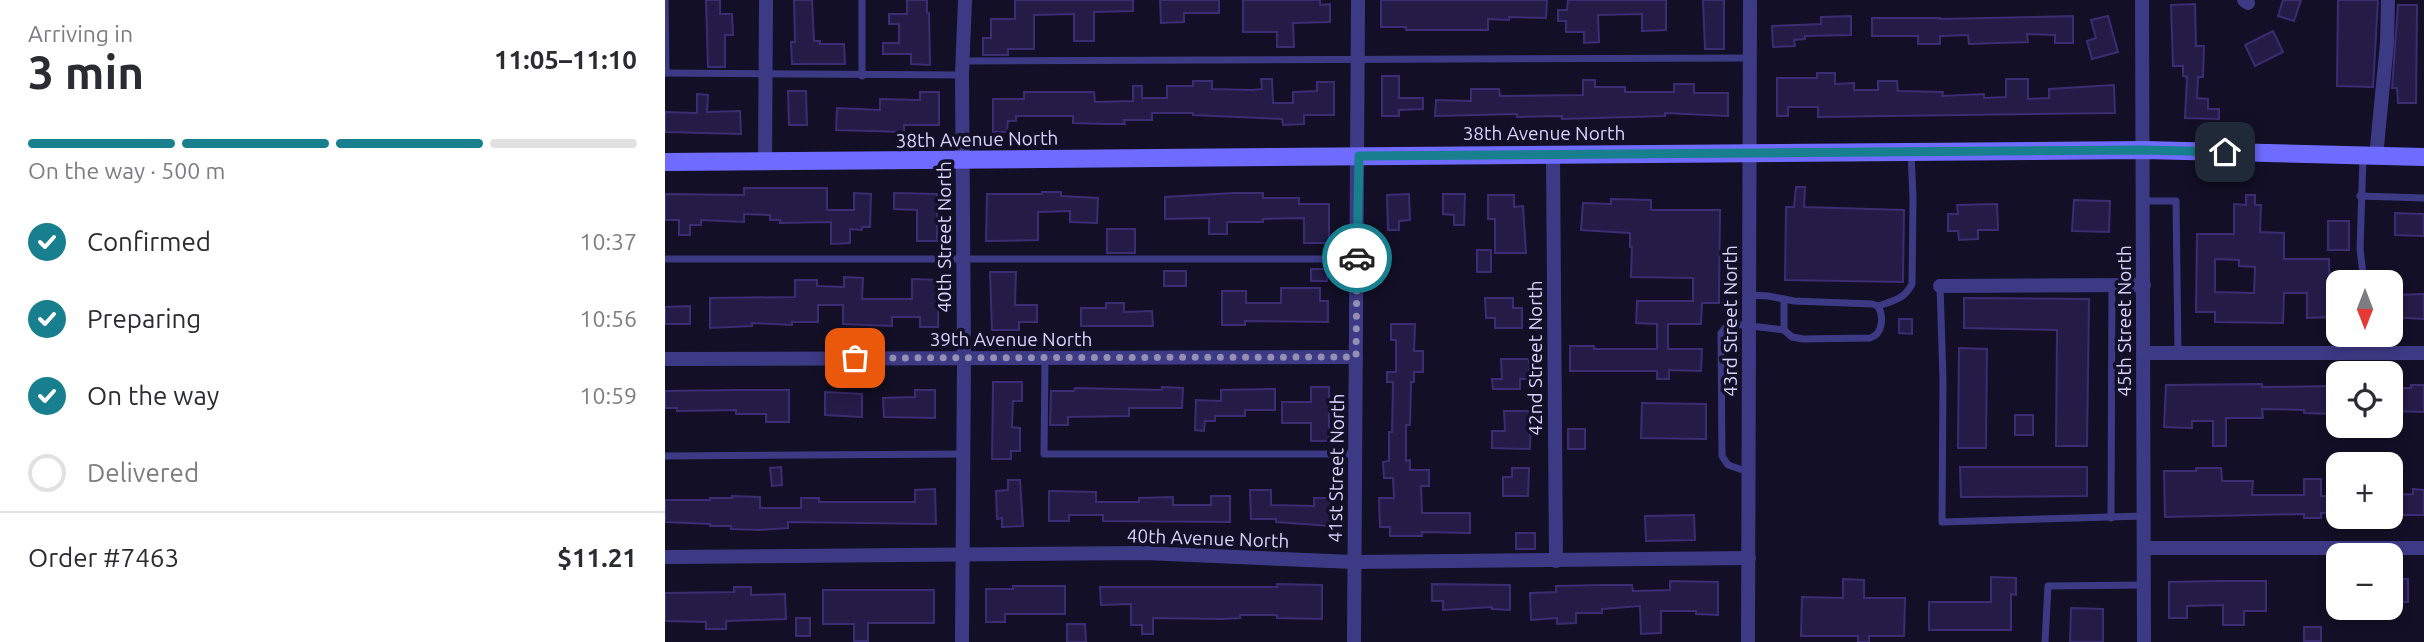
<!DOCTYPE html>
<meta charset="utf-8">
<style>
body{margin:0;font-family:Ubuntu,sans-serif;background:#f2f2f3;color:#2b2b33;height:100vh;display:flex;flex-direction:column;font-size:26px;white-space:nowrap}
*{box-sizing:border-box;margin:0}
p{font-size:23px;color:#7c7c81}
.icon{flex:none;width:38px;height:38px;fill:none;stroke:currentColor;stroke-width:2;stroke-linecap:round;stroke-linejoin:round}
.map{position:relative;flex:1;overflow:hidden}
.panel{display:flex;flex-direction:column;background:#fff;width:665px}
.panel>*{flex:none}
.needle{width:46px;rotate:180deg}
.controls{position:absolute;left:1661px;top:270px;display:grid;gap:14px}
.controls a{display:grid;place-items:center;width:77px;height:77px;border-radius:14px;background:#fff;box-shadow:0 4px 10px #0003;font-size:35px}
.pin{position:absolute;display:grid;place-items:center;width:60px;height:60px;color:#fff;margin:-30px;border-radius:14px;box-shadow:0 4px 10px #0006}
.courier{position:absolute;display:grid;place-items:center;width:70px;height:70px;margin:-35px;border:5px solid #187f8f;border-radius:50%;background:#fff;color:#222;box-shadow:0 2px 9px #0007}
.overview em{font-style:normal;font-weight:600}
.overview div{display:flex;flex-direction:column-reverse}
.overview{display:flex;align-items:center;justify-content:space-between;height:119px;padding:0 28px}
h1{font-size:46px;font-weight:600;line-height:52px}
.bar{display:grid;grid-template-columns:repeat(4,1fr);gap:10px 7px;align-content:center;height:84px;padding:0 28px}
.bar i{height:9px;border-radius:5px;background:#e1e1e2}
.bar .selected{background:#187f8f}
.bar p{grid-column:span 4}
.line{display:flex;align-items:center;gap:18px;padding:0 28px;border-top:2px solid #e1e1e2}
.line div{flex:1}
ol{padding:0 28px;list-style:none}
li{display:flex;align-items:center;gap:21px;height:77px}
li p{margin-inline-start:auto}
li .icon{padding:7px;border-radius:50%;background:#187f8f;color:#fff;stroke-width:4}
li:last-child{color:#7c7c81}
li i{width:38px;height:38px;border:4px solid #e1e1e2;border-radius:50%}
main{display:flex;flex:1;min-height:0}
.map>svg:first-child{display:block}
.building{fill:#241b47;stroke:#3b2d73;stroke-width:2;fill-rule:evenodd}
.lines{fill:none;stroke-linecap:round;stroke-linejoin:round}
.lane{stroke:#3d3a85;stroke-width:7}
.street{stroke:#3d3a85;stroke-width:14}
.secondary{stroke:#6f6bff;stroke-width:18}
.done{stroke:#948fb3;stroke-width:7;stroke-dasharray:0 12.6}
.route{stroke:#187f8f;stroke-width:9}
.labels{text-anchor:middle;dominant-baseline:central;stroke-width:7;stroke-linejoin:round;paint-order:stroke}
.street-label{font-size:19px;fill:#d9d4ff;stroke:#130f26}
</style>
<main>
<section class="panel">
<div class="overview"><div><h1>3 min</h1><p>Arriving in</p></div><em>11:05–11:10</em></div>
<div class="bar"><i class="selected"></i><i class="selected"></i><i class="selected"></i><i></i><p>On the way · 500 m</p></div>
<ol>
<li><svg class="icon" aria-label="check" viewBox="0 0 24 24"><path d="M5 12l5 5 9-10"/></svg>Confirmed<p>10:37</p></li>
<li><svg class="icon" aria-label="check" viewBox="0 0 24 24"><path d="M5 12l5 5 9-10"/></svg>Preparing<p>10:56</p></li>
<li><svg class="icon" aria-label="check" viewBox="0 0 24 24"><path d="M5 12l5 5 9-10"/></svg>On the way<p>10:59</p></li>
<li><i></i>Delivered</li>
</ol>
<div class="line" style="height:91px"><div>Order #7463</div><b>$11.21</b></div>
</section>
<div class="map">
<svg width="1759" height="642" viewBox="0 0 1759 642">
<rect width="100%" height="100%" fill="#130f26"/>
<g class="building">
<polygon points="41,0 55,0 55,14 67,14 68,35 60,35 60,67 43,67"/>
<polygon points="129,0 147,0 149,41 155,41 155,44 179,44 180,64 127,64 126,42 130,42"/>
<polygon points="242,0 262,0 262,13 264,13 265,65 246,64 246,54 218,54 218,43 234,43 234,24 224,24 224,14 242,14"/>
<polygon points="350,0 468,0 468,11 429,12 429,41 409,41 409,14 369,15 369,49 343,49 343,55 318,55 318,38 326,38 326,19 350,19"/>
<polygon points="495,0 554,0 554,13 519,13 519,22 496,23"/>
<polygon points="578,0 655,0 655,5 665,4 665,22 628,23 629,47 612,47 612,32 578,32"/>
<polygon points="716,0 882,0 881,18 844,17 844,20 823,19 823,30 741,30 741,27 716,27"/>
<polygon points="903,0 1001,0 1001,30 977,31 977,14 933,15 934,42 919,43 919,32 901,32 901,21 893,21 893,10 902,10"/>
<polygon points="1038,0 1059,0 1059,49 1040,49"/>
<polygon points="1618,0 1636,0 1629,21 1613,16"/>
<polygon points="1673,0 1713,0 1708,87 1672,86"/>
<polygon points="1530,4 1531,46 1539,46 1538,77 1533,77 1532,98 1543,99 1543,109 1554,109 1554,119 1520,118 1522,77 1518,76 1518,66 1508,66 1506,5"/>
<polygon points="1733,5 1752,5 1751,103 1733,103 1732,88 1727,88"/>
<polygon points="1186,16 1186,35 1140,36 1140,39 1129,40 1130,46 1108,47 1107,26 1156,24 1156,17"/>
<polygon points="1408,16 1408,43 1390,43 1390,35 1362,34 1363,42 1304,44 1303,35 1275,36 1275,44 1253,44 1253,36 1207,36 1207,18 1275,18 1275,19"/>
<polygon points="1443,16 1453,52 1427,59 1422,41 1431,38 1426,20"/>
<polygon points="1608,31 1618,52 1590,66 1580,45"/>
<polygon points="1152,73 1170,73 1170,84 1189,83 1189,90 1213,90 1213,81 1232,81 1233,91 1278,92 1277,96 1319,94 1319,98 1341,97 1341,79 1363,79 1363,99 1384,98 1384,89 1449,85 1450,113 1153,117 1153,107 1123,107 1123,116 1112,116 1112,78 1152,78"/>
<polygon points="717,76 734,76 734,98 758,98 758,109 734,110 734,116 717,116"/>
<polygon points="596,79 607,79 608,103 628,103 628,92 652,91 652,82 669,82 669,115 639,115 639,124 618,125 617,119 528,115 528,113 487,113 487,120 459,120 460,124 441,124 408,123 408,116 351,116 351,121 343,121 342,132 328,132 328,99 359,99 359,92 429,92 430,102 468,101 468,86 477,86 477,98 502,98 502,86 528,86 528,81 547,81 547,89 587,90 597,89"/>
<polygon points="918,80 930,80 930,87 960,87 960,92 1009,92 1009,84 1029,84 1029,93 1063,93 1063,116 1000,113 1000,116 897,119 897,116 852,117 852,114 770,116 771,100 806,101 806,89 834,89 835,96 918,95"/>
<polygon points="123,91 141,91 142,125 124,125"/>
<polygon points="255,92 274,92 274,125 239,125 239,132 171,130 172,108 215,110 215,99 255,100"/>
<polygon points="32,94 43,95 42,112 75,111 76,134 0,132 0,112 32,113"/>
<polygon points="1131,187 1140,187 1139,207 1239,210 1238,282 1120,280 1121,207 1129,207"/>
<polygon points="79,188 162,188 162,210 189,210 189,193 206,194 205,227 197,227 197,230 185,229 185,243 166,244 166,222 115,223 115,220 105,220 105,215 79,214 79,222 36,220 36,225 25,225 25,235 14,235 14,220 0,220 0,194 79,195"/>
<polygon points="377,192 396,192 396,196 433,198 432,223 405,222 405,211 373,212 373,240 321,241 322,194 377,194"/>
<polygon points="229,193 272,194 272,241 252,241 252,210 229,209"/>
<polygon points="569,193 598,193 598,198 634,198 634,204 664,204 664,243 639,243 639,218 598,219 598,222 562,222 562,234 544,234 544,218 500,219 500,197"/>
<polygon points="744,194 745,220 734,221 734,230 723,230 722,195"/>
<polygon points="778,194 800,194 799,225 789,225 789,215 778,214"/>
<polygon points="823,195 849,195 849,207 858,206 861,253 830,253 830,219 823,219"/>
<path d="M1581 195H1590V205H1596L1595 232 1619 233V259H1664L1665 299H1667V317L1642 318V293H1619L1618 323 1550 322V312H1531L1532 234H1569V204L1581 205ZM1550 259 1574 260V266L1590 267 1589 293 1550 292Z"/>
<polygon points="946,199 986,200 986,210 1055,210 1054,303 1037,303 1036,324 1003,324 1003,349 1037,349 1036,371 1004,370 1004,379 992,379 992,371 905,371 905,346 929,346 929,349 992,349 992,324 971,323 972,301 1028,301 1028,278 966,277 967,247 965,247 965,233 916,230 918,203 946,204"/>
<polygon points="1409,200 1445,201 1444,232 1407,231"/>
<polygon points="1332,204 1333,230 1313,230 1313,239 1294,240 1293,231 1283,231 1283,214 1293,214 1292,205"/>
<polygon points="1730,213 1759,214 1759,236 1730,235"/>
<rect x="1663" y="221" width="21" height="29"/>
<rect x="442" y="229" width="28" height="24"/>
<rect x="812" y="250" width="14" height="22"/>
<polygon points="646,269 663,269 662,281 646,281"/>
<rect x="499" y="271" width="22" height="15"/>
<polygon points="325,272 351,272 350,305 372,305 372,322 354,322 354,330 327,330"/>
<polygon points="179,277 198,278 197,299 247,299 247,279 274,280 273,327 255,327 255,317 227,317 227,326 178,324 178,305 153,305 153,322 127,322 127,325 87,323 87,326 45,328 45,298 130,297 130,280 152,280 152,286 179,287"/>
<polygon points="616,288 655,288 655,301 663,301 663,322 580,321 580,325 557,325 557,291 581,291 581,303 616,303"/>
<polygon points="1759,294 1759,319 1726,317 1726,295"/>
<polygon points="820,298 848,298 848,308 857,308 857,328 830,328 830,318 821,318"/>
<polygon points="1299,298 1424,299 1422,446 1391,446 1392,330 1299,328"/>
<polygon points="441,303 459,303 459,312 487,311 488,326 416,326 416,308 441,308"/>
<polygon points="25,306 25,324 0,324 0,307"/>
<polygon points="1234,319 1247,319 1247,334 1234,333"/>
<polygon points="726,324 750,324 749,351 758,351 758,372 749,372 749,382 746,382 745,425 741,425 741,461 745,460 745,470 764,470 764,486 756,486 757,513 805,513 805,533 757,532 757,536 725,536 725,527 715,527 714,498 729,498 728,478 719,478 718,462 724,461 724,432 727,432 728,382 722,382 722,372 731,372 731,340 726,340"/>
<polygon points="1294,348 1322,349 1321,448 1293,448"/>
<polygon points="836,359 864,359 864,379 855,379 855,389 828,389 827,379 837,379"/>
<polygon points="328,382 357,382 357,401 348,401 347,427 355,428 355,451 346,451 346,459 327,459"/>
<polygon points="1597,384 1597,387 1669,386 1668,414 1639,413 1639,410 1597,409 1598,418 1561,418 1561,446 1548,446 1548,421 1527,421 1527,428 1499,427 1501,385"/>
<polygon points="1746,385 1759,385 1759,412 1726,411 1726,388 1746,388"/>
<polygon points="497,387 518,388 517,408 464,408 464,416 403,417 403,425 385,425 386,391 409,391 410,388 497,390"/>
<polygon points="646,387 664,387 664,441 646,441 646,423 617,423 617,402 646,402"/>
<polygon points="610,389 610,410 580,410 580,416 550,416 550,421 540,421 539,431 530,430 531,400 556,401 556,390"/>
<polygon points="71,390 124,390 124,422 101,422 101,414 71,414 71,410 12,411 12,408 0,408 0,391"/>
<polygon points="250,390 270,390 270,418 219,417 218,398 250,397"/>
<polygon points="160,392 197,394 197,417 160,415"/>
<polygon points="977,403 1041,404 1041,439 976,438"/>
<polygon points="839,411 866,411 865,449 827,448 827,431 840,431"/>
<rect x="1350" y="415" width="18" height="20"/>
<rect x="903" y="429" width="17" height="20"/>
<polygon points="116,467 117,485 107,486 105,468"/>
<polygon points="1295,467 1422,467 1422,496 1296,497"/>
<polygon points="847,468 864,468 863,496 838,496 838,477 847,477"/>
<polygon points="1531,468 1556,468 1557,481 1588,481 1587,495 1639,495 1639,479 1656,479 1656,496 1665,496 1665,513 1656,513 1656,518 1639,518 1639,514 1500,517 1499,471 1531,471"/>
<polygon points="343,480 355,480 358,526 337,527 337,518 332,519 331,491 343,490"/>
<polygon points="270,489 271,524 123,522 123,528 95,530 66,529 66,526 45,526 45,524 0,522 0,500 45,500 45,498 67,498 67,496 95,497 95,508 136,508 136,498 154,498 154,502 250,502 250,490"/>
<polygon points="1748,489 1759,490 1759,515 1726,515 1726,495 1748,494"/>
<polygon points="585,490 606,490 606,505 649,506 649,498 665,498 665,526 611,522 611,519 586,519"/>
<polygon points="384,491 431,492 431,502 474,502 474,498 508,497 508,505 546,505 546,496 565,496 565,522 438,521 438,515 404,515 404,521 384,521"/>
<polygon points="1029,515 1030,540 981,541 980,516"/>
<rect x="851" y="533" width="19" height="16"/>
<polygon points="1326,577 1351,578 1351,595 1346,594 1346,630 1264,630 1264,602 1326,602"/>
<polygon points="1178,579 1199,580 1199,598 1240,598 1239,636 1204,636 1204,642 1193,642 1193,636 1136,636 1137,597 1178,598"/>
<rect x="1726" y="579" width="17" height="23"/>
<polygon points="1005,581 1053,582 1053,615 1031,614 1031,611 996,611 996,633 976,634 975,606 937,609 937,613 911,613 911,623 892,624 892,618 866,620 865,593 891,592 891,586 936,585 967,585 968,591 1005,590"/>
<polygon points="1553,581 1601,581 1601,611 1579,611 1579,625 1558,625 1558,605 1522,606 1522,618 1504,618 1504,582"/>
<polygon points="612,584 657,585 657,619 612,618 612,615 575,615 575,618 557,619 488,618 488,634 477,634 477,625 466,625 466,604 436,605 435,587 612,587"/>
<polygon points="767,584 845,585 845,610 827,609 827,607 778,610 778,601 767,601"/>
<polygon points="348,586 400,586 400,614 340,614 340,622 321,622 321,589 348,589"/>
<polygon points="69,587 86,587 86,595 120,594 121,619 61,621 61,629 41,629 41,622 0,621 0,593 69,592"/>
<polygon points="158,590 269,590 269,623 203,623 203,641 189,641 189,624 158,624"/>
<polygon points="1406,608 1438,609 1438,642 1405,642"/>
<rect x="131" y="618" width="14" height="18"/>
<polygon points="402,624 420,624 421,642 402,642"/>
<rect x="1639" y="627" width="17" height="14"/>
</g>
<g class="lines">
<g class="lane">
<polyline points="0,0 1,73"/>
<polyline points="197,0 197,76"/>
<polyline points="298,61 1084,58"/>
<polyline points="0,73 297,75"/>
<polyline points="1698,157 1695,249 1699,282"/>
<polyline points="1695,196 1759,198"/>
<polyline points="1479,201 1511,201 1513,353"/>
<polyline points="0,259 692,259"/>
<polyline points="1275,286 1278,379 1277,522 1479,516"/>
<path d="M1213 306C1228 301 1240 299 1247 284L1248 198 1246 152"/>
<polyline points="1119,330 1119,299"/>
<polyline points="1701,334 1701,353"/>
<polyline points="380,359 379,454 690,454"/>
<polyline points="0,456 299,454"/>
<path d="M1084 472 1063 465 1057 456 1056 333 1063 325 1069 324 1119 330 1127 337 1138 339 1205 338C1218 334 1219 317 1213 306L1207 304 1129 301 1103 296 1085 295"/>
<polyline points="1446,518 1447,286"/>
<polyline points="1380,642 1383,586 1479,585"/>
</g>
<g class="street">
<polyline points="1477,0 1479,642"/>
<polyline points="1579,0 1583,3"/>
<polyline points="888,154 891,561"/>
<polyline points="1711,157 1722,43 1723,0"/>
<polyline points="100,163 101,0"/>
<polyline points="1275,286 1479,285"/>
<polyline points="1478,353 1759,353"/>
<polyline points="0,359 691,357"/>
<polyline points="1479,548 1759,548"/>
<polyline points="0,557 479,553 689,562 1084,558"/>
<polyline points="297,642 299,358 297,75 300,0"/>
<polyline points="689,642 693,0"/>
<polyline points="1083,642 1085,0"/>
</g>
<polyline class="secondary" points="0,162 1479,150 1759,157"/>
</g>
<g class="lines">
<polyline class="done" points="190,358 691,357 692,258"/>
<polyline class="route" points="692,258 694,156 1479,150 1560,152"/>
</g>
<g class="labels">
<g class="street-label">
<text x="879" y="133">38th Avenue North</text>
<text transform="translate(312 139) rotate(-1)">38th Avenue North</text>
<text transform="translate(279 237) rotate(-90)">40th Street North</text>
<text transform="translate(1065 321) rotate(-90)">43rd Street North</text>
<text transform="translate(1459 321) rotate(-90)">45th Street North</text>
<text x="346" y="339">39th Avenue North</text>
<text transform="translate(870 358) rotate(-90)">42nd Street North</text>
<text transform="translate(671 468) rotate(-89)">41st Street North</text>
<text transform="translate(543 538) rotate(2)">40th Avenue North</text>
</g>
</g>
</svg>
<div class="controls">
<a><svg class="needle" viewBox="-14 -14 28 28"><path d="M0-13l5 13h-10z" fill="#e53935"/><path d="M0 13l5-13h-10z" fill="#7c7c81"/></svg></a>
<a><svg class="icon" aria-label="locate" viewBox="0 0 24 24"><circle cx="12" cy="12" r="6"/><path d="M12 2v4M12 18v4M2 12h4M18 12h4"/></svg></a>
<a>+</a>
<a>−</a>
</div>
<div class="pin" style="left:190px;top:358px;background:#ea580c"><svg class="icon" aria-label="bag" viewBox="0 0 24 24"><path d="M5 8h14l-1 12H6zM9 8a3 3 0 0 1 6 0"/></svg></div>
<div class="pin" style="left:1560px;top:152px;background:#1f2937"><svg class="icon" aria-label="home" viewBox="0 0 24 24"><path d="M3 11l9-7 9 7M6 9v11h12V9"/></svg></div>
<div class="courier" style="left:692px;top:258px"><svg class="icon" aria-label="car" viewBox="0 0 24 24"><path d="M5 17H2v-5l4-1 3-4h7l3 4 3 1v5h-3M9 17h6M6 11h13"/><circle cx="7" cy="17" r="2"/><circle cx="17" cy="17" r="2"/></svg></div>
</div>
</main>
